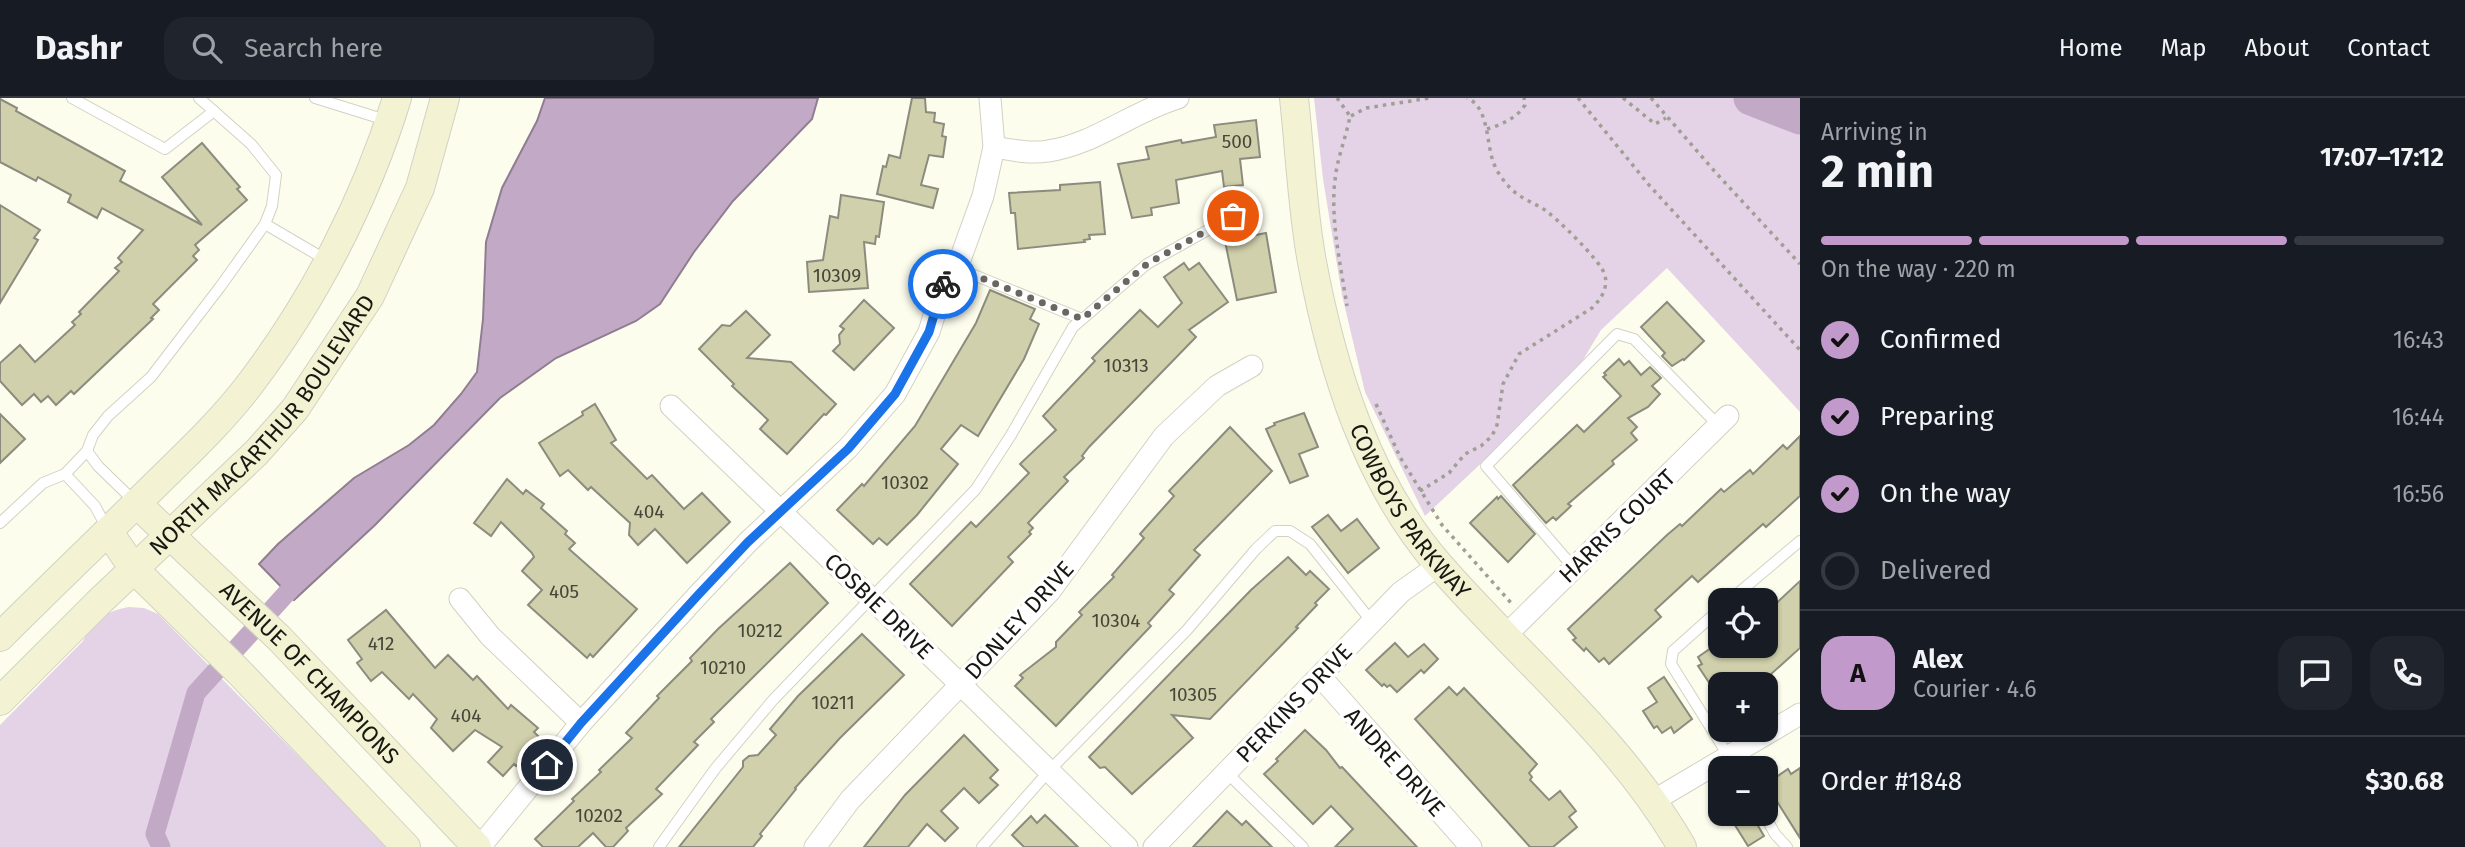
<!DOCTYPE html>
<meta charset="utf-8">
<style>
body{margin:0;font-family:"Fira Sans",sans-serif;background:#20242c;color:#f1f3f6;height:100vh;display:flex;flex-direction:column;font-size:26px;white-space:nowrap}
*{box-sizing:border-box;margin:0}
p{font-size:23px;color:#9ea1a6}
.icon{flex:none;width:38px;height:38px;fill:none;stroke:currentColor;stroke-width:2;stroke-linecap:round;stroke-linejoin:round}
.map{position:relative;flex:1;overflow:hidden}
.side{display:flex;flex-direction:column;background:#171b24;width:665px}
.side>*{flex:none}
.buttons{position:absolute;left:1708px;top:490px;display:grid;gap:14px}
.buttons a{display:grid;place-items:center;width:70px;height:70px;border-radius:14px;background:#171b24;box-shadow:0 2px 5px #0004;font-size:35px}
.pin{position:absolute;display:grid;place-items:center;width:60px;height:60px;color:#fff;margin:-30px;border:4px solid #fff;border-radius:50%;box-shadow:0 2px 7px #0007}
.courier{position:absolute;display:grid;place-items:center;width:70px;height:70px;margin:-35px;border:5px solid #1a73e8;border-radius:50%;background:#fff;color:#222;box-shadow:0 2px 9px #0007}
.head em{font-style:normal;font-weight:700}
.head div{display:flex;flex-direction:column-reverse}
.head{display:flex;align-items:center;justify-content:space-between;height:119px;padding:0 21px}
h1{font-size:46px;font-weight:700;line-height:52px}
.bar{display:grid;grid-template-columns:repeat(4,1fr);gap:10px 7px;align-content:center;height:84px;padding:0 21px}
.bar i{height:9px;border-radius:5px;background:#363941}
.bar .selected{background:#c199cb}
.bar p{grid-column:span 4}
.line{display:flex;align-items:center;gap:18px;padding:0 21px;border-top:2px solid #363941}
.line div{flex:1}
.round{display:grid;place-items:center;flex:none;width:74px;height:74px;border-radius:21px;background:#20242c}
ol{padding:0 21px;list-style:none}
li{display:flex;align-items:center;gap:21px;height:77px}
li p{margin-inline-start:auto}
li .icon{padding:7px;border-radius:50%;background:#c199cb;color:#111;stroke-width:4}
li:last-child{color:#9ea1a6}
li i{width:38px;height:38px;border:4px solid #363941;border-radius:50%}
header{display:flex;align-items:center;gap:42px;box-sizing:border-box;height:98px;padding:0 35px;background:#171b24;border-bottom:2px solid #363941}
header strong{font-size:33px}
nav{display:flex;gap:38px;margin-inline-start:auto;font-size:24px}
.search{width:490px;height:63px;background:#20242c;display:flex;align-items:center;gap:18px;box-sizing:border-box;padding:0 24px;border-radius:21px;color:#9ea1a6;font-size:26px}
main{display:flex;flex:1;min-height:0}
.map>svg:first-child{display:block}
.green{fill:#e4d2e7}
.water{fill:#c2aac7;stroke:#8f7e91;stroke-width:2}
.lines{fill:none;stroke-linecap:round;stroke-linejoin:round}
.canal{stroke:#c2aac7;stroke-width:19}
.river{stroke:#c2aac7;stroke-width:35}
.building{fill:#d0d0ac;stroke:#8c8c7e;stroke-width:2}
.lane-casing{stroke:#d2d2c3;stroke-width:12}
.street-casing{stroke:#d2d2c3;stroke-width:23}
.secondary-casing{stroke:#d2d2c3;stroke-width:30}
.path{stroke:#9f9f94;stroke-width:3.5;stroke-dasharray:3.5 5;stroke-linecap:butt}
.lane{stroke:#fff;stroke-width:10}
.street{stroke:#fff;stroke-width:21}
.secondary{stroke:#f3f2d3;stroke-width:28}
.done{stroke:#686860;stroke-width:7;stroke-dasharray:0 12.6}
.route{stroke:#1a73e8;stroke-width:9}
.labels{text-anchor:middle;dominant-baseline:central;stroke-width:7;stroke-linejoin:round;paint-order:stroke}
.number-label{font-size:19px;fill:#464639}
.street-label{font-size:23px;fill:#181813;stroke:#fff}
</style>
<header>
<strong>Dashr</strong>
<div class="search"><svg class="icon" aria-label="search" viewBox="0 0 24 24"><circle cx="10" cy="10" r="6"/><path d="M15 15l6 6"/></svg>Search here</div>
<nav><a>Home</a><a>Map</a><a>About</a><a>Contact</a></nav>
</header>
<main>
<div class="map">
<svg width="1800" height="749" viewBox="0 0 1800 749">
<rect width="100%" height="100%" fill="#fdfdee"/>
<g class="green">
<polygon points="1314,0 1800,0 1800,314 1667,170 1601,232 1572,280 1425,418 1365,294 1342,197 1323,81"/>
<path d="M129 509 144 510 158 516 388 749H0V627L83 543C94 522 106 513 129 509Z"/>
</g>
<polygon class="water" points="545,0 818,0 812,21 733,103 694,154 660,206 636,223 556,260 500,300 375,427 294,502 259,466 278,446 354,380 409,347 434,327 461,296 477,274 483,221 486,144 502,90 537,23"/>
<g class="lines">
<polyline class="canal" points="161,749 155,736 196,595 304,476"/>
<polyline class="river" points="1751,0 1800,19"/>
</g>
<g class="building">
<polygon points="912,0 925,0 926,14 935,15 934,24 944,26 942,38 946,39 943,59 929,57 921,87 938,91 933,110 877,96 883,68 886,69 889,57 900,60"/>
<polygon points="0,1 17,10 16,13 125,73 120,83 202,127 162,79 202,45 240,89 237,91 247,102 195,147 199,152 193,158 197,162 153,206 159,212 151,220 153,221 74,296 71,293 56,307 48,298 41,304 34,296 22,307 0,283 0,265 20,247 35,264 75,227 72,224 81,216 79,214 119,173 115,170 122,164 118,160 143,132 102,110 97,120 68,104 71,97 38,79 36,83 0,64"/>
<polygon points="1256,22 1260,59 1240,61 1243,87 1224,89 1222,73 1176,82 1179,105 1151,110 1152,117 1132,120 1118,66 1149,61 1146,49 1181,42 1182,45 1216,39 1214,27"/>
<polygon points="1100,84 1105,136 1089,137 1090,141 1084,142 1085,144 1018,151 1015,115 1011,115 1009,95 1060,92 1060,87"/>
<polygon points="841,97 884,104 879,139 876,138 875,146 864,144 868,190 809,194 807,164 823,162 830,118 838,120"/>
<polygon points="0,107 40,132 34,140 38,142 0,205"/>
<polygon points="1266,135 1276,194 1237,202 1225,143"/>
<polygon points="1184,165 1189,172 1199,165 1228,204 1189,232 1196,239 1089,349 1082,358 1084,360 1064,379 1068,383 1028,425 1033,430 1029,434 1031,436 1008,459 1013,464 952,528 910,486 971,424 976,429 1029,375 1020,366 1056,332 1043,318 1095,263 1092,260 1140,212 1158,229 1182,205 1164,179"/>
<polygon points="990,192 1035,211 1030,221 1039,226 1024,261 978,338 961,327 941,351 958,366 917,417 887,447 879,440 873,446 837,412 862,386 864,388 915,328 976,225"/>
<polygon points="864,202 894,230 854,272 833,253 840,246 839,237 844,231 840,228"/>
<polygon points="1667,204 1704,243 1684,262 1683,261 1672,268 1662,258 1665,255 1641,229"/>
<polygon points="746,213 770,237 747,260 791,264 836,306 826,317 824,316 787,356 760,331 768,322 732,288 734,286 699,251 722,227 730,228"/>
<polygon points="1619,261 1624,267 1629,263 1641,277 1650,269 1661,280 1652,288 1660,296 1648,309 1628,320 1637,329 1631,335 1637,342 1612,363 1614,366 1568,406 1571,408 1556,422 1553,419 1546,425 1513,387 1577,327 1584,334 1621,298 1603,279 1606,277 1604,275"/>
<polygon points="595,306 616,342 611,345 647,381 652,377 684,411 702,395 730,424 687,465 655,431 638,447 629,437 630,425 591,389 588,392 568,372 560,378 539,345 583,317 582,314"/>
<polygon points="1304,315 1318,349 1299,356 1308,378 1290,385 1266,331 1275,327 1274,325"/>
<polygon points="0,316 25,341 0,365"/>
<polygon points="1230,329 1272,373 1194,452 1200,457 1169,492 1174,496 1148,525 1151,528 1056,628 1015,588 1023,580 1020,577 1056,549 1056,544 1082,517 1079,514 1114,479 1112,477 1144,440 1140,436 1174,398 1169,393"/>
<polygon points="1800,338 1800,398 1766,429 1763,426 1698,484 1692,478 1655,512 1661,519 1609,566 1604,560 1599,564 1586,550 1584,553 1573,542 1576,540 1568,531 1667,437 1680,426 1682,428 1721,391 1724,394 1750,372 1753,376 1783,347 1787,351"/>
<polygon points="507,381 523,396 526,392 544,406 541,410 567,433 565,436 575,445 569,451 637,511 593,559 590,556 587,560 528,507 542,492 522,473 534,459 532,455 501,424 491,438 474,425"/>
<polygon points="1501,398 1535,436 1508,464 1470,425 1497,399 1498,401"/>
<polygon points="1328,417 1341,433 1357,421 1379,450 1348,475 1312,429"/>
<polygon points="1288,459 1306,477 1310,473 1329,491 1315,505 1317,507 1296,529 1298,530 1210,621 1172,617 1193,640 1132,696 1105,669 1100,670 1089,659 1251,492"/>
<polygon points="790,465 828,505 711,621 714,624 694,644 698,647 656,691 662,696 626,730 628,733 613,749 606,749 593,735 578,749 543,749 535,741 574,703 572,701 601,674 599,672 632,640 626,635 659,600 657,598 692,563 690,560 718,531"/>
<polygon points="1800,483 1800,550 1760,586 1710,586 1698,568 1702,566 1698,559 1714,548 1766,548 1766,540 1775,531 1766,522 1766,515"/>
<polygon points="386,512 435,570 448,557 473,582 477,578 508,611 511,607 538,630 534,634 541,641 516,668 514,666 503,678 488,664 502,649 475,632 453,653 431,630 437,621 413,596 409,601 382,574 371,583 357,565 362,561 348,542"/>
<polygon points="862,536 904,577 840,640 795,690 796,691 760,736 762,738 753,749 679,749 743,669 743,663 749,658 758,657 776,637 770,631 798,598"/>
<polygon points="1395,545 1408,559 1424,546 1438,561 1424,575 1421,572 1397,594 1390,587 1387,589 1384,586 1382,588 1366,572"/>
<polygon points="1664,579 1692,621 1674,635 1671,629 1662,635 1657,628 1654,630 1643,613 1657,604 1648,590"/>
<polygon points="1449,589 1457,597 1464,590 1537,666 1529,675 1532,679 1530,682 1549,702 1560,693 1576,713 1569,719 1577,729 1553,749 1530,749 1415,621"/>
<polygon points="1305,632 1326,652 1340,670 1342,669 1417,749 1335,749 1353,731 1331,708 1313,726 1264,676 1278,663 1276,661"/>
<polygon points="964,637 998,672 990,680 998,687 979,705 964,690 941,713 958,730 945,743 927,726 908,749 864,749 905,697"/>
<polygon points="1800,670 1800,740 1766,686 1788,671 1791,676"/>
<polygon points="1227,713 1242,727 1246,723 1272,749 1193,749"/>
<polygon points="1728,716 1751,716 1764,738 1748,748"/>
<polygon points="1045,717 1078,749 1024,749 1012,737 1031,718 1037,725"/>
</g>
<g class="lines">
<defs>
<g id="lane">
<polyline points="72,0 165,51 214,13"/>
<polyline points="315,0 389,23"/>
<polyline points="265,126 328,163"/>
<polyline points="957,170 1082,221"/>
<polyline points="87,353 98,368 135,404"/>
<polyline points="65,376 95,408 108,432"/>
<polyline points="0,425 43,385 65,376 87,353 93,337 108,318 151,279 220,189 265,126 272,108 276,77 251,46 199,0"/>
<polyline points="1574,470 1486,368 1617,236 1634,241 1719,328"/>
<polyline points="1730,502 1800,443"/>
<polyline points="1720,511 1673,553 1671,566 1736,670"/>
<polyline points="1226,674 1303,749"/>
<polyline points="1764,716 1775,736 1787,749"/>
<polyline points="659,749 715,671 773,602 976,391 1011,337 1073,229 1147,166 1233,118"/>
<polyline points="982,749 1049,673 1187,532 1256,451 1275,433 1290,433 1310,446 1372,524"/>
</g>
<g id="street">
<path d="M994 49C1011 52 1030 56 1048 53 1093 47 1134 13 1178 0"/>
<polyline points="671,308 961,587 1127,749"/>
<polyline points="460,501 490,538 581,625"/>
<polyline points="1505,538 1728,318"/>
<polyline points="1320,578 1471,749"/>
<polyline points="1653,703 1800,616"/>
<polyline points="480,749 581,625 699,496 748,444 848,350 895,296 929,234 944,186 957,170 983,98 994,49 990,0"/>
<polyline points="815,749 850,702 1050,493 1164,338 1217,288 1252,268"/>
<polyline points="1154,749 1401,494 1439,467"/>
</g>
<g id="secondary">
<path id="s1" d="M1294 0C1300 54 1302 110 1312 164 1332 271 1367 385 1440 468 1521 561 1620 641 1682 749"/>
<path id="s2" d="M136 405 279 540 477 749"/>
<polyline points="108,433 134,471 239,574 406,749"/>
<path d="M0 539C48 491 96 445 144 398 180 362 219 327 250 286 314 202 366 101 397 0"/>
<path id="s3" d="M0 603 97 506 256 355 295 311 370 198 420 90 445 0"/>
</g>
</defs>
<use href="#lane" class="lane-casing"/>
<use href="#street" class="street-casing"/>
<use href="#secondary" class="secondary-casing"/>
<g class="path">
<path d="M1337 0 1350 18C1346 40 1337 60 1335 82 1330 121 1341 169 1347 208"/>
<polyline points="1578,0 1649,87 1800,252"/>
<polyline points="1623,0 1655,26 1666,20"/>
<polyline points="1651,0 1717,76 1800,166"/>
<polyline points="1351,18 1366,10 1430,0"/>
<path d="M1487 31C1501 27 1517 20 1525 7L1524 0"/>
<polyline points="1376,306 1400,359 1442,427 1512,506"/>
<path d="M1420 393 1449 375 1465 356 1481 348 1492 338 1497 327 1503 286 1519 256 1592 210C1601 201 1608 191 1605 177 1601 163 1555 118 1542 110 1531 104 1519 99 1510 90 1503 82 1496 73 1493 63 1486 44 1489 9 1467 0"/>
</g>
<use href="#lane" class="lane"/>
<use href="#street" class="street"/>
<use href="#secondary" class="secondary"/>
</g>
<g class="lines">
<polyline class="done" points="943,186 957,170 1082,221 1147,166 1233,118"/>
<polyline class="route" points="547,667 581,625 699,496 748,444 848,351 895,296 929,234 943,186"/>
</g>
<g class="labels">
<g class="number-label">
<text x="1237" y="43">500</text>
<text x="837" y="177">10309</text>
<text x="1126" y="267">10313</text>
<text x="905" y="384">10302</text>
<text x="649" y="413">404</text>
<text x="564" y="493">405</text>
<text x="1116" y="522">10304</text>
<text x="760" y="532">10212</text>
<text x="381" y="545">412</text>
<text x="723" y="569">10210</text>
<text x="1193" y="596">10305</text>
<text x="833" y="604">10211</text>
<text x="466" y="617">404</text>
<text x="599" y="717">10202</text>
</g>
<g class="street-label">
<text stroke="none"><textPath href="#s3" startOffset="382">NORTH MACARTHUR BOULEVARD</textPath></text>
<text stroke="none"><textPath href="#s1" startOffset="436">COWBOYS PARKWAY</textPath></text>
<text transform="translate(1617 428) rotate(-44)">HARRIS COURT</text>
<text transform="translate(879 508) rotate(44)">COSBIE DRIVE</text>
<text transform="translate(1019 522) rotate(-48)">DONLEY DRIVE</text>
<text stroke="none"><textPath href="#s2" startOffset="243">AVENUE OF CHAMPIONS</textPath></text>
<text transform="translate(1294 605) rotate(-46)">PERKINS DRIVE</text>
<text transform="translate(1395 664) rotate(48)">ANDRE DRIVE</text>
</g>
</g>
</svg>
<div class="buttons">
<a><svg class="icon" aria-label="locate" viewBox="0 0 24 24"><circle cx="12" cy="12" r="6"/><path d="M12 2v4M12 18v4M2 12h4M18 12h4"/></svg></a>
<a>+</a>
<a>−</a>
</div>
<div class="pin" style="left:1233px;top:118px;background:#ea580c"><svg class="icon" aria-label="bag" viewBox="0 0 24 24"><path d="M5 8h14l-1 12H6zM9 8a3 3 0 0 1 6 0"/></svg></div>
<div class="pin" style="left:547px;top:667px;background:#1f2937"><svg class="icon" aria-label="home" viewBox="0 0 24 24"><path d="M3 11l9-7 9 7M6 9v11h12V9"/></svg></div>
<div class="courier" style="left:943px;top:186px"><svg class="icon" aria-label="bike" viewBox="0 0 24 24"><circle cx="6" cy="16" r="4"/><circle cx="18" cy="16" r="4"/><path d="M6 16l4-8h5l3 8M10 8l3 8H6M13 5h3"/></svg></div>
</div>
<section class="side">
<div class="head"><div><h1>2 min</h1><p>Arriving in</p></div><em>17:07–17:12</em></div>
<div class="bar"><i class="selected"></i><i class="selected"></i><i class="selected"></i><i></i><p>On the way · 220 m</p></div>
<ol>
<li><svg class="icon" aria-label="check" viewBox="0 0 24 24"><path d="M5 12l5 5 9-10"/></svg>Confirmed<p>16:43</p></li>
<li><svg class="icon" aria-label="check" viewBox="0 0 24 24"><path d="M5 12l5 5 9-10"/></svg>Preparing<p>16:44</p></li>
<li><svg class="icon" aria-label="check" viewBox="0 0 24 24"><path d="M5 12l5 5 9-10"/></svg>On the way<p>16:56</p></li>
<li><i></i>Delivered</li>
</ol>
<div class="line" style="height:126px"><b class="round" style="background:#c199cb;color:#111">A</b><div><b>Alex</b><p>Courier · 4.6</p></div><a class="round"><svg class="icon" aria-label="chat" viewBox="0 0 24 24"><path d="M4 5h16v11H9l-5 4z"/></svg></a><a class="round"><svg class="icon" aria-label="phone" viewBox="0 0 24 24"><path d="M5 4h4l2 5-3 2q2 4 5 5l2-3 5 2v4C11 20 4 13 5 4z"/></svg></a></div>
<div class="line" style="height:91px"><div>Order #1848</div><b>$30.68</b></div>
</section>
</main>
